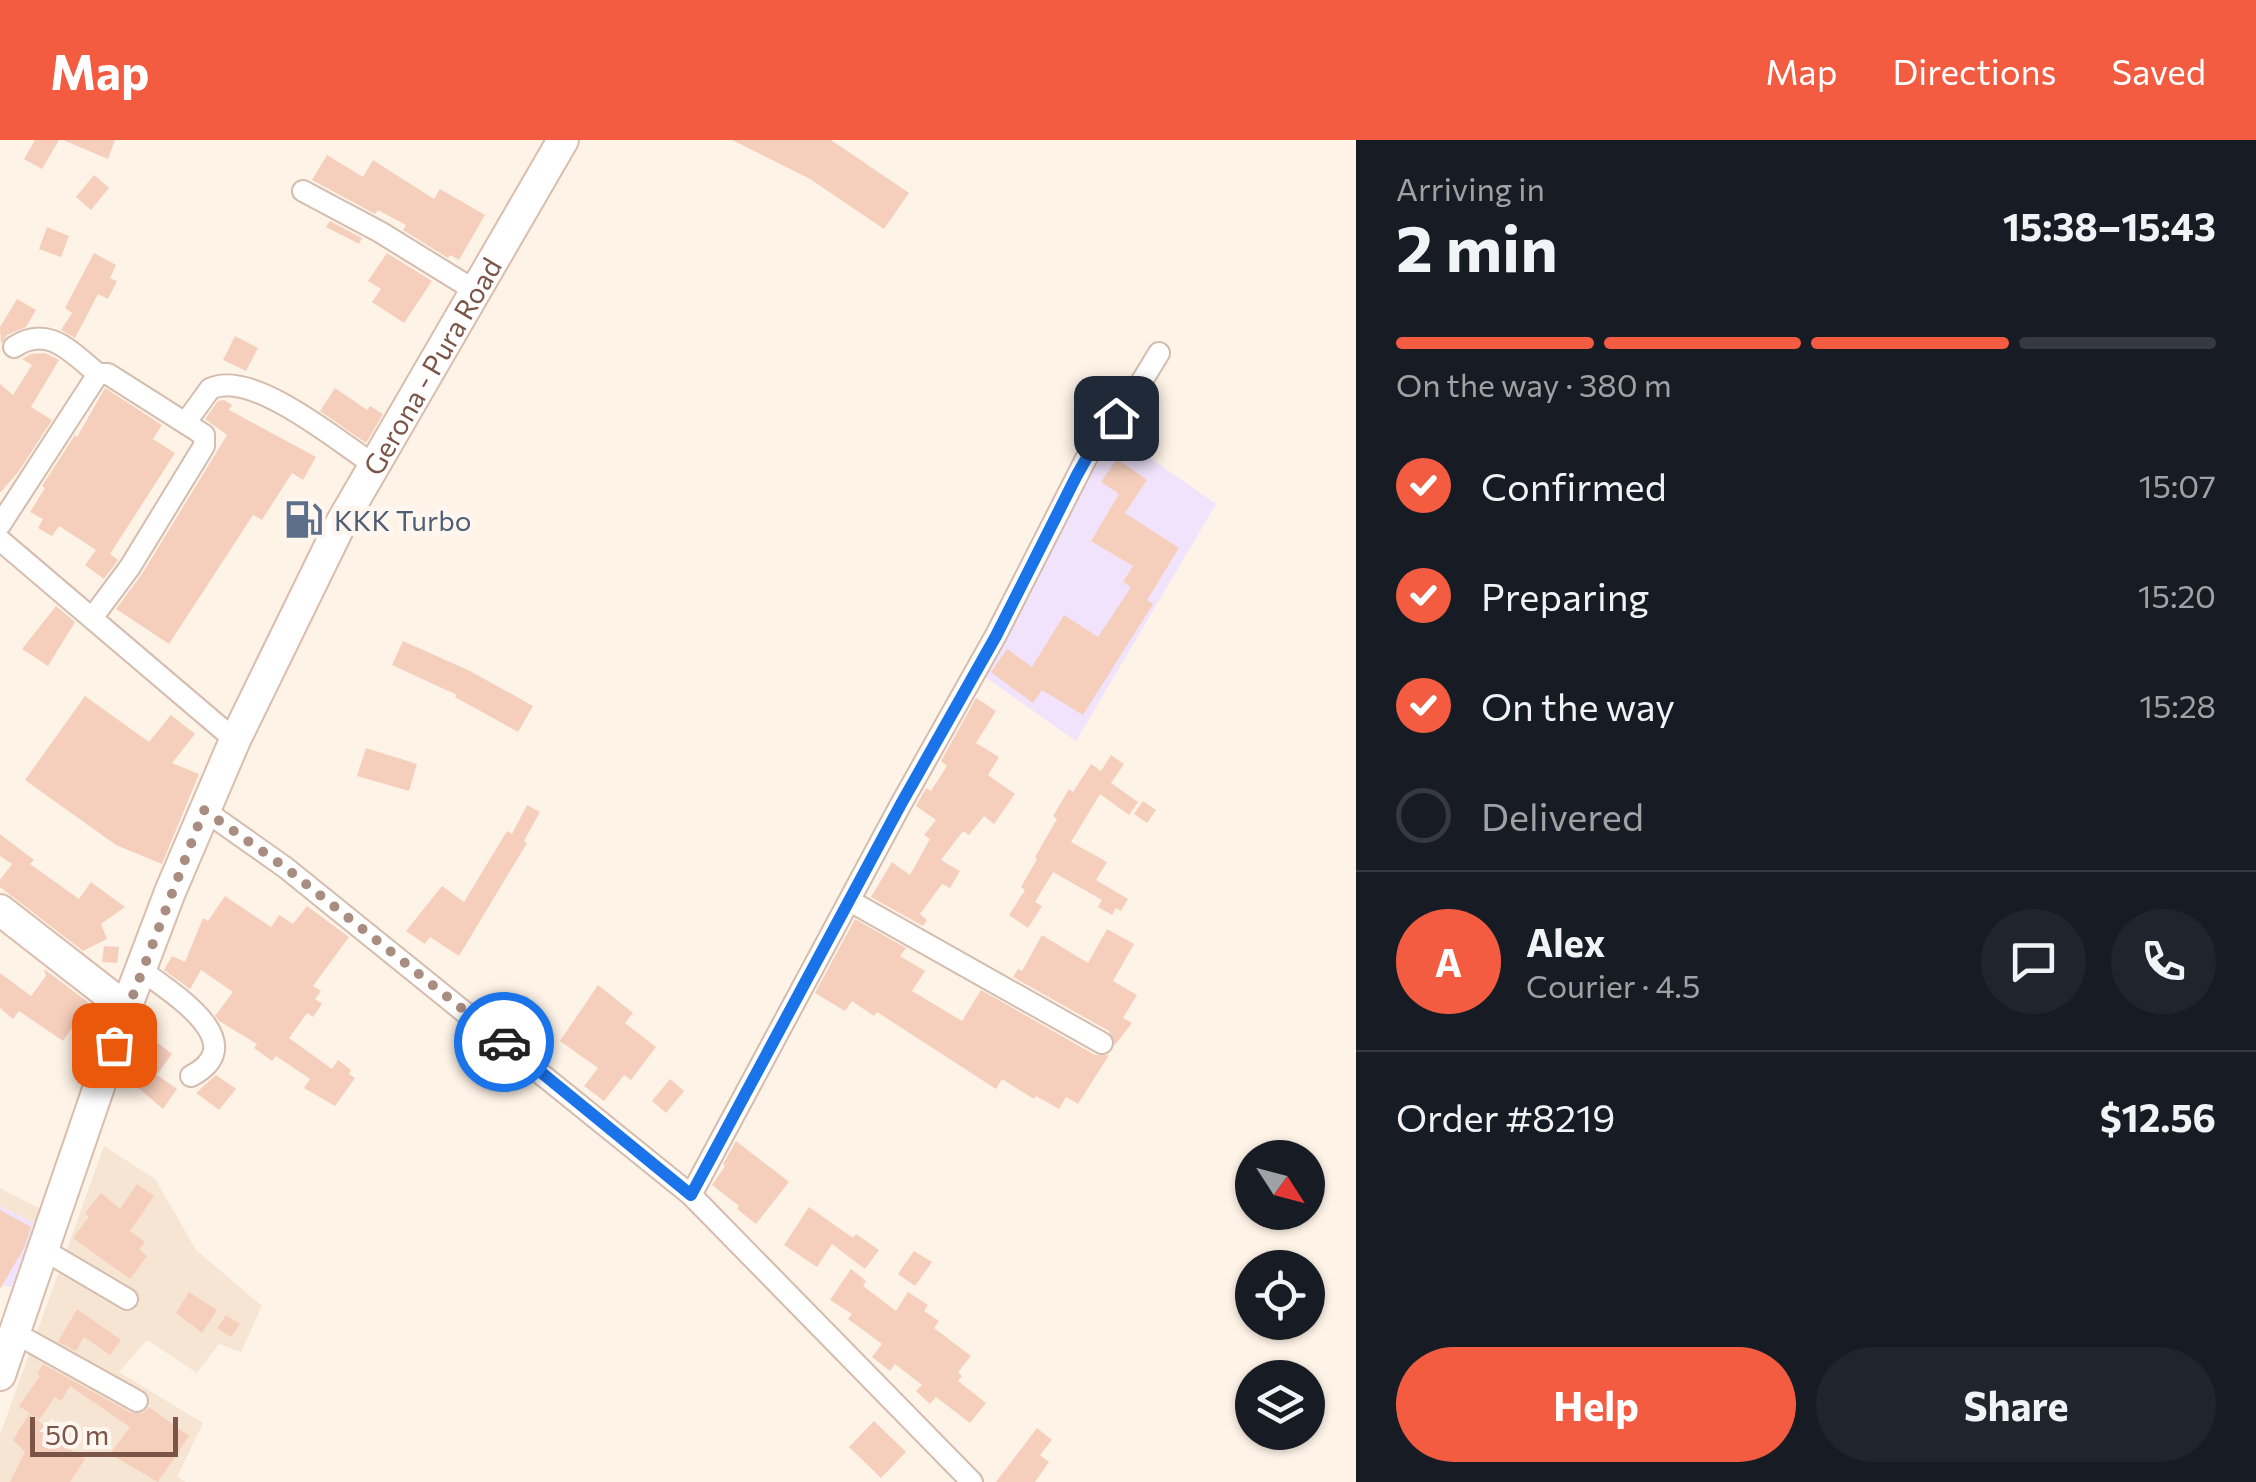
<!DOCTYPE html>
<meta charset="utf-8">
<style>
body{margin:0;font-family:Commissioner,sans-serif;background:#20242c;color:#f1f3f6;height:100vh;display:flex;flex-direction:column;font-size:38px;white-space:nowrap}
*{box-sizing:border-box;margin:0}
p{font-size:32px;color:#9ea1a6}
.icon{flex:none;width:55px;height:55px;fill:none;stroke:currentColor;stroke-width:2;stroke-linecap:round;stroke-linejoin:round}
.map{position:relative;flex:1;overflow:hidden}
.side{display:flex;flex-direction:column;background:#171b24;width:900px}
.side>*{flex:none}
.needle{width:65px;rotate:126deg}
.buttons{position:absolute;left:1235px;top:1000px;display:grid;gap:20px}
.buttons a{display:grid;place-items:center;width:90px;height:90px;border-radius:50%;background:#171b24;box-shadow:0 2px 8px #0004;font-size:50px}
.scale{position:absolute;left:30px;bottom:25px;width:148px;box-sizing:border-box;padding-left:10px;border:5px solid #7b5648;border-top:0;font-size:28px;line-height:35px;white-space:nowrap;color:#7b5648;-webkit-text-stroke:8px #fff7ef;paint-order:stroke}
.pin{position:absolute;display:grid;place-items:center;width:85px;height:85px;color:#fff;margin:-42px;border-radius:20px;box-shadow:0 5px 15px #0006}
.courier{position:absolute;display:grid;place-items:center;width:100px;height:100px;margin:-50px;border:8px solid #1a73e8;border-radius:50%;background:#fff;color:#222;box-shadow:0 2px 12px #0007}
.headline em{font-style:normal;font-weight:700}
.headline div{display:flex;flex-direction:column-reverse}
.headline{display:flex;align-items:center;justify-content:space-between;height:170px;padding:0 40px}
h1{font-size:65px;font-weight:700;line-height:75px}
.bar{display:grid;grid-template-columns:repeat(4,1fr);gap:15px 10px;align-content:center;height:120px;padding:0 40px}
.bar i{height:12px;border-radius:8px;background:#363941}
.bar .on{background:#f35c41}
.bar p{grid-column:span 4}
.line{display:flex;align-items:center;gap:25px;padding:0 40px;border-top:2px solid #363941}
.line div{flex:1}
.round{display:grid;place-items:center;flex:none;width:105px;height:105px;border-radius:52px;background:#20242c}
ol{padding:0 40px;list-style:none}
li{display:flex;align-items:center;gap:30px;height:110px}
li p{margin-inline-start:auto}
li .icon{padding:10px;border-radius:50%;background:#f35c41;color:#fff;stroke-width:4}
li:last-child{color:#9ea1a6}
li i{width:55px;height:55px;border:5px solid #363941;border-radius:50%}
.cta{display:flex;gap:20px;margin-top:auto;padding:20px 40px}
.cta a{flex:1;height:115px;border-radius:60px;background:#f35c41;color:#fff;font-size:40px;font-weight:700;line-height:115px;text-align:center}
.cta a+a{background:#20242c;color:#f1f3f6}
header{display:flex;align-items:center;gap:60px;box-sizing:border-box;height:140px;padding:0 50px;background:#f35c41;color:#fff}
header strong{font-size:48px}
nav{display:flex;gap:55px;margin-inline-start:auto;font-size:35px}
main{display:flex;flex:1;min-height:0}
.map>svg:first-child{display:block}
.residential{fill:#f7e5d4}
.education{fill:#f0e3fb}
.building{fill:#f6cfbc}
.lines{fill:none;stroke-linecap:round;stroke-linejoin:round}
.street-casing{stroke:#d4bcae;stroke-width:24}
.secondary-casing{stroke:#dabdad;stroke-width:34}
.street{stroke:#fff;stroke-width:20}
.secondary{stroke:#fff;stroke-width:30}
.done{stroke:#a98d80;stroke-width:10;stroke-dasharray:0 18}
.route{stroke:#1a73e8;stroke-width:12}
.labels{text-anchor:middle;dominant-baseline:central;stroke-width:10;stroke-linejoin:round;paint-order:stroke}
.street-label{font-size:28px;fill:#7b5648;stroke:#fff7ef}
.service-label{font-size:28px;fill:#4e5e75;stroke:#fff7ef;text-anchor:start}
</style>
<header>
<strong>Map</strong>
<nav><a>Map</a><a>Directions</a><a>Saved</a></nav>
</header>
<main>
<div class="map">
<svg width="1356" height="1342" viewBox="0 0 1356 1342">
<rect width="100%" height="100%" fill="#fef3e7"/>
<g class="residential">
<polygon points="104,1006 155,1039 196,1110 262,1166 241,1212 219,1204 197,1233 147,1200 119,1232 203,1283 177,1337 186,1342 0,1342 0,1295"/>
<polygon points="0,1048 43,1070 38,1085 0,1066"/>
</g>
<g class="education">
<polygon points="1113,292 1216,364 1076,601 985,537"/>
<polygon points="0,1066 38,1085 15,1148 0,1145"/>
</g>
<g class="building">
<polygon points="35,0 59,0 42,29 24,19"/>
<polygon points="63,0 115,0 108,19"/>
<polygon points="732,0 831,0 909,53 884,89 810,39"/>
<polygon points="327,15 363,37 373,20 434,59 440,49 485,75 459,120 450,115 448,118 403,90 406,85 378,70 375,74 312,40"/>
<polygon points="94,35 109,48 91,70 76,57"/>
<polygon points="330,81 362,98 359,104 326,87"/>
<polygon points="47,87 69,96 61,117 39,109"/>
<polygon points="94,113 116,125 110,138 117,141 108,159 98,154 75,198 61,190 72,173 65,168"/>
<polygon points="387,113 432,141 404,183 372,162 381,149 368,141"/>
<polygon points="17,159 36,170 26,187 7,195 1,204 0,187"/>
<polygon points="235,196 258,208 246,231 223,220"/>
<polygon points="45,213 59,220 31,267 52,280 19,331 0,353 0,244 13,255 32,225 22,219 31,214"/>
<polygon points="105,248 162,285 153,299 175,313 110,414 118,420 104,439 85,425 96,410 59,386 52,396 38,388 43,379 30,372 45,348 42,346 75,295 77,297"/>
<polygon points="335,248 367,270 370,266 383,274 366,303 320,271"/>
<polygon points="224,260 232,265 229,270 316,317 303,340 292,333 262,380 253,375 169,504 116,469 142,434 227,295 205,279 218,261"/>
<polygon points="1117,319 1147,340 1125,373 1179,408 1147,460 1153,464 1083,575 1042,550 1033,563 991,532 1007,509 1032,527 1064,475 1098,497 1131,447 1123,442 1133,426 1091,401 1119,354 1101,342"/>
<polygon points="56,466 75,482 48,526 22,509"/>
<polygon points="403,501 470,531 533,566 518,592 455,557 457,555 392,525"/>
<polygon points="85,556 149,602 171,575 195,594 172,623 199,634 162,724 116,705 25,640"/>
<polygon points="976,558 996,571 976,603 999,617 988,635 1015,654 994,684 984,676 969,695 963,691 941,720 960,731 950,748 942,744 920,774 927,780 923,786 871,757 892,722 910,735 930,699 924,695 936,680 916,666 926,648 931,651 947,626 941,621"/>
<polygon points="366,608 417,624 409,651 357,636"/>
<polygon points="1111,615 1124,624 1111,643 1138,662 1129,675 1100,654 1071,702 1107,722 1096,740 1128,759 1121,771 1116,768 1112,775 1098,767 1102,760 1053,732 1035,762 1042,766 1028,788 1009,775 1025,750 1021,747 1037,719 1035,717 1057,679 1053,676 1069,649 1073,652 1091,624 1101,631"/>
<polygon points="1143,661 1156,670 1147,683 1134,674"/>
<polygon points="527,665 540,672 524,701 527,703 459,816 430,797 425,804 406,791 442,746 464,762 507,691 512,694"/>
<polygon points="0,694 34,720 30,724 79,759 91,742 125,767 101,784 107,799 83,811 0,747 0,740 12,724 0,716"/>
<polygon points="225,756 271,787 279,775 293,784 307,766 349,797 313,846 321,851 315,859 322,864 313,877 307,873 289,898 332,929 338,920 351,930 349,934 355,938 335,966 304,948 310,939 276,916 272,921 254,908 257,904 219,881 215,876 233,852 201,830 190,849 164,830 172,816 185,822 203,778 208,781"/>
<polygon points="855,779 906,808 900,816 925,831 912,851 962,881 981,850 1095,915 1109,915 1078,964 1066,957 1059,969 1036,956 1034,959 1002,939 996,949 877,872 874,876 852,861 845,871 815,853"/>
<polygon points="1107,789 1134,804 1113,841 1137,855 1123,878 1132,883 1115,905 1109,891 1013,837 1018,829 1022,831 1042,795 1088,823"/>
<polygon points="104,806 119,807 117,823 102,822"/>
<polygon points="44,829 89,863 63,901 19,871 13,879 0,868 0,833 31,856 46,836"/>
<polygon points="598,845 633,873 625,883 656,907 631,940 624,935 604,961 584,946 598,928 560,901"/>
<polygon points="158,903 172,914 157,934 150,930 177,949 163,969 136,946 149,929 143,925"/>
<polygon points="216,935 236,949 219,970 196,953"/>
<polygon points="670,939 684,951 666,973 652,961"/>
<polygon points="736,1001 789,1042 756,1084 737,1069 739,1066 712,1045 725,1026 723,1024"/>
<polygon points="137,1044 154,1056 130,1091 145,1102 139,1109 147,1116 130,1139 73,1098 89,1077 85,1073 101,1053 120,1069"/>
<polygon points="809,1067 853,1098 856,1094 879,1110 865,1129 832,1104 817,1127 784,1105"/>
<polygon points="0,1070 31,1087 24,1108 0,1149"/>
<polygon points="914,1111 932,1122 915,1146 898,1134"/>
<polygon points="851,1129 866,1141 863,1146 896,1171 908,1152 928,1165 924,1171 939,1181 934,1188 971,1216 958,1232 962,1236 958,1241 986,1263 970,1283 936,1257 930,1264 916,1251 922,1245 895,1224 890,1231 872,1217 882,1204 848,1179 852,1174 830,1160"/>
<polygon points="189,1152 217,1170 202,1193 176,1173"/>
<polygon points="77,1169 121,1200 110,1215 84,1197 76,1211 58,1202"/>
<polygon points="226,1175 240,1184 231,1197 217,1188"/>
<polygon points="43,1224 131,1273 143,1273 149,1267 189,1296 158,1342 110,1314 130,1287 70,1246 61,1261 55,1257 39,1280 19,1266 40,1236 37,1234"/>
<polygon points="29,1274 55,1293 51,1298 85,1319 70,1342 10,1342 25,1312 13,1300"/>
<polygon points="874,1281 906,1312 881,1338 849,1307"/>
<polygon points="1037,1288 1052,1300 1040,1315 1049,1322 1035,1342 996,1342"/>
</g>
<g class="lines">
<defs>
<g id="street">
<polyline points="303,51 380,92 474,150"/>
<path d="M14 207C48 184 71 212 98 234"/>
<path d="M186 282 210 249C251 228 339 302 374 325"/>
<polyline points="0,385 98,234 108,234 204,295 204,306 130,427 92,478"/>
<polyline points="0,400 235,600"/>
<polyline points="204,670 286,728 691,1055 972,1342"/>
<polyline points="850,761 1102,903"/>
<path d="M141 830C172 853 254 903 191 936"/>
<polyline points="691,1055 901,664 996,495 1093,305 1131,259 1159,213"/>
<polyline points="44,1110 127,1159"/>
<polyline points="15,1193 137,1261"/>
</g>
<g id="secondary">
<polyline points="0,770 126,868"/>
<path id="s1" d="M0 1235 126 868 170 752 235 600 341 383 563 0"/>
</g>
</defs>
<use href="#street" class="street-casing"/>
<use href="#secondary" class="secondary-casing"/>
<use href="#street" class="street"/>
<use href="#secondary" class="secondary"/>
</g>
<g class="lines">
<polyline class="done" points="114,905 204,670 286,728 504,902"/>
<polyline class="route" points="504,902 691,1055 901,664 996,496 1077,335 1099,296 1116,278"/>
</g>
<defs>
<symbol id="fuel-bare" viewBox="-9 -9 18 18"><path d="M-5.5-6h7V0h2V4h1.3V-2.5L3-4.5l.8-.8L6-3V5H2.5V1h-1V6h-7ZM-4.2-4.7v3.2H.2V-4.7Z" fill="#5c6f8a" stroke="#fff7ef" stroke-width="2.5" paint-order="stroke"/></symbol>
</defs>
<g fill-rule="evenodd">
<use href="#fuel-bare" x="276" y="352" width="55" height="55"/>
</g>
<g class="labels">
<g class="street-label">
<text stroke="none"><textPath href="#s1" startOffset="1100">Gerona - Pura Road</textPath></text>
</g>
<g class="service-label">
<text x="334" y="380">KKK Turbo</text>
</g>
</g>
</svg>
<div class="buttons">
<a><svg class="needle" viewBox="-14 -14 28 28"><path d="M0-13l5 13h-10z" fill="#e53935"/><path d="M0 13l5-13h-10z" fill="#9ea1a6"/></svg></a>
<a><svg class="icon" aria-label="locate" viewBox="0 0 24 24"><circle cx="12" cy="12" r="6"/><path d="M12 2v4M12 18v4M2 12h4M18 12h4"/></svg></a>
<a><svg class="icon" aria-label="layers" viewBox="0 0 24 24"><path d="M12 4l9 5-9 5-9-5zM3 14l9 5 9-5"/></svg></a>
</div>
<div class="scale">50 m</div>
<div class="pin" style="left:114px;top:905px;background:#ea580c"><svg class="icon" aria-label="bag" viewBox="0 0 24 24"><path d="M5 8h14l-1 12H6zM9 8a3 3 0 0 1 6 0"/></svg></div>
<div class="pin" style="left:1116px;top:278px;background:#1f2937"><svg class="icon" aria-label="home" viewBox="0 0 24 24"><path d="M3 11l9-7 9 7M6 9v11h12V9"/></svg></div>
<div class="courier" style="left:504px;top:902px"><svg class="icon" aria-label="car" viewBox="0 0 24 24"><path d="M5 17H2v-5l4-1 3-4h7l3 4 3 1v5h-3M9 17h6M6 11h13"/><circle cx="7" cy="17" r="2"/><circle cx="17" cy="17" r="2"/></svg></div>
</div>
<section class="side">
<div class="headline"><div><h1>2 min</h1><p>Arriving in</p></div><em>15:38–15:43</em></div>
<div class="bar"><i class="on"></i><i class="on"></i><i class="on"></i><i></i><p>On the way · 380 m</p></div>
<ol>
<li><svg class="icon" aria-label="check" viewBox="0 0 24 24"><path d="M5 12l5 5 9-10"/></svg>Confirmed<p>15:07</p></li>
<li><svg class="icon" aria-label="check" viewBox="0 0 24 24"><path d="M5 12l5 5 9-10"/></svg>Preparing<p>15:20</p></li>
<li><svg class="icon" aria-label="check" viewBox="0 0 24 24"><path d="M5 12l5 5 9-10"/></svg>On the way<p>15:28</p></li>
<li><i></i>Delivered</li>
</ol>
<div class="line" style="height:180px"><b class="round" style="background:#f35c41;color:#fff">A</b><div><b>Alex</b><p>Courier · 4.5</p></div><a class="round"><svg class="icon" aria-label="chat" viewBox="0 0 24 24"><path d="M4 5h16v11H9l-5 4z"/></svg></a><a class="round"><svg class="icon" aria-label="phone" viewBox="0 0 24 24"><path d="M5 4h4l2 5-3 2q2 4 5 5l2-3 5 2v4C11 20 4 13 5 4z"/></svg></a></div>
<div class="line" style="height:130px"><div>Order #8219</div><b>$12.56</b></div>
<div class="cta"><a>Help</a><a>Share</a></div>
</section>
</main>
